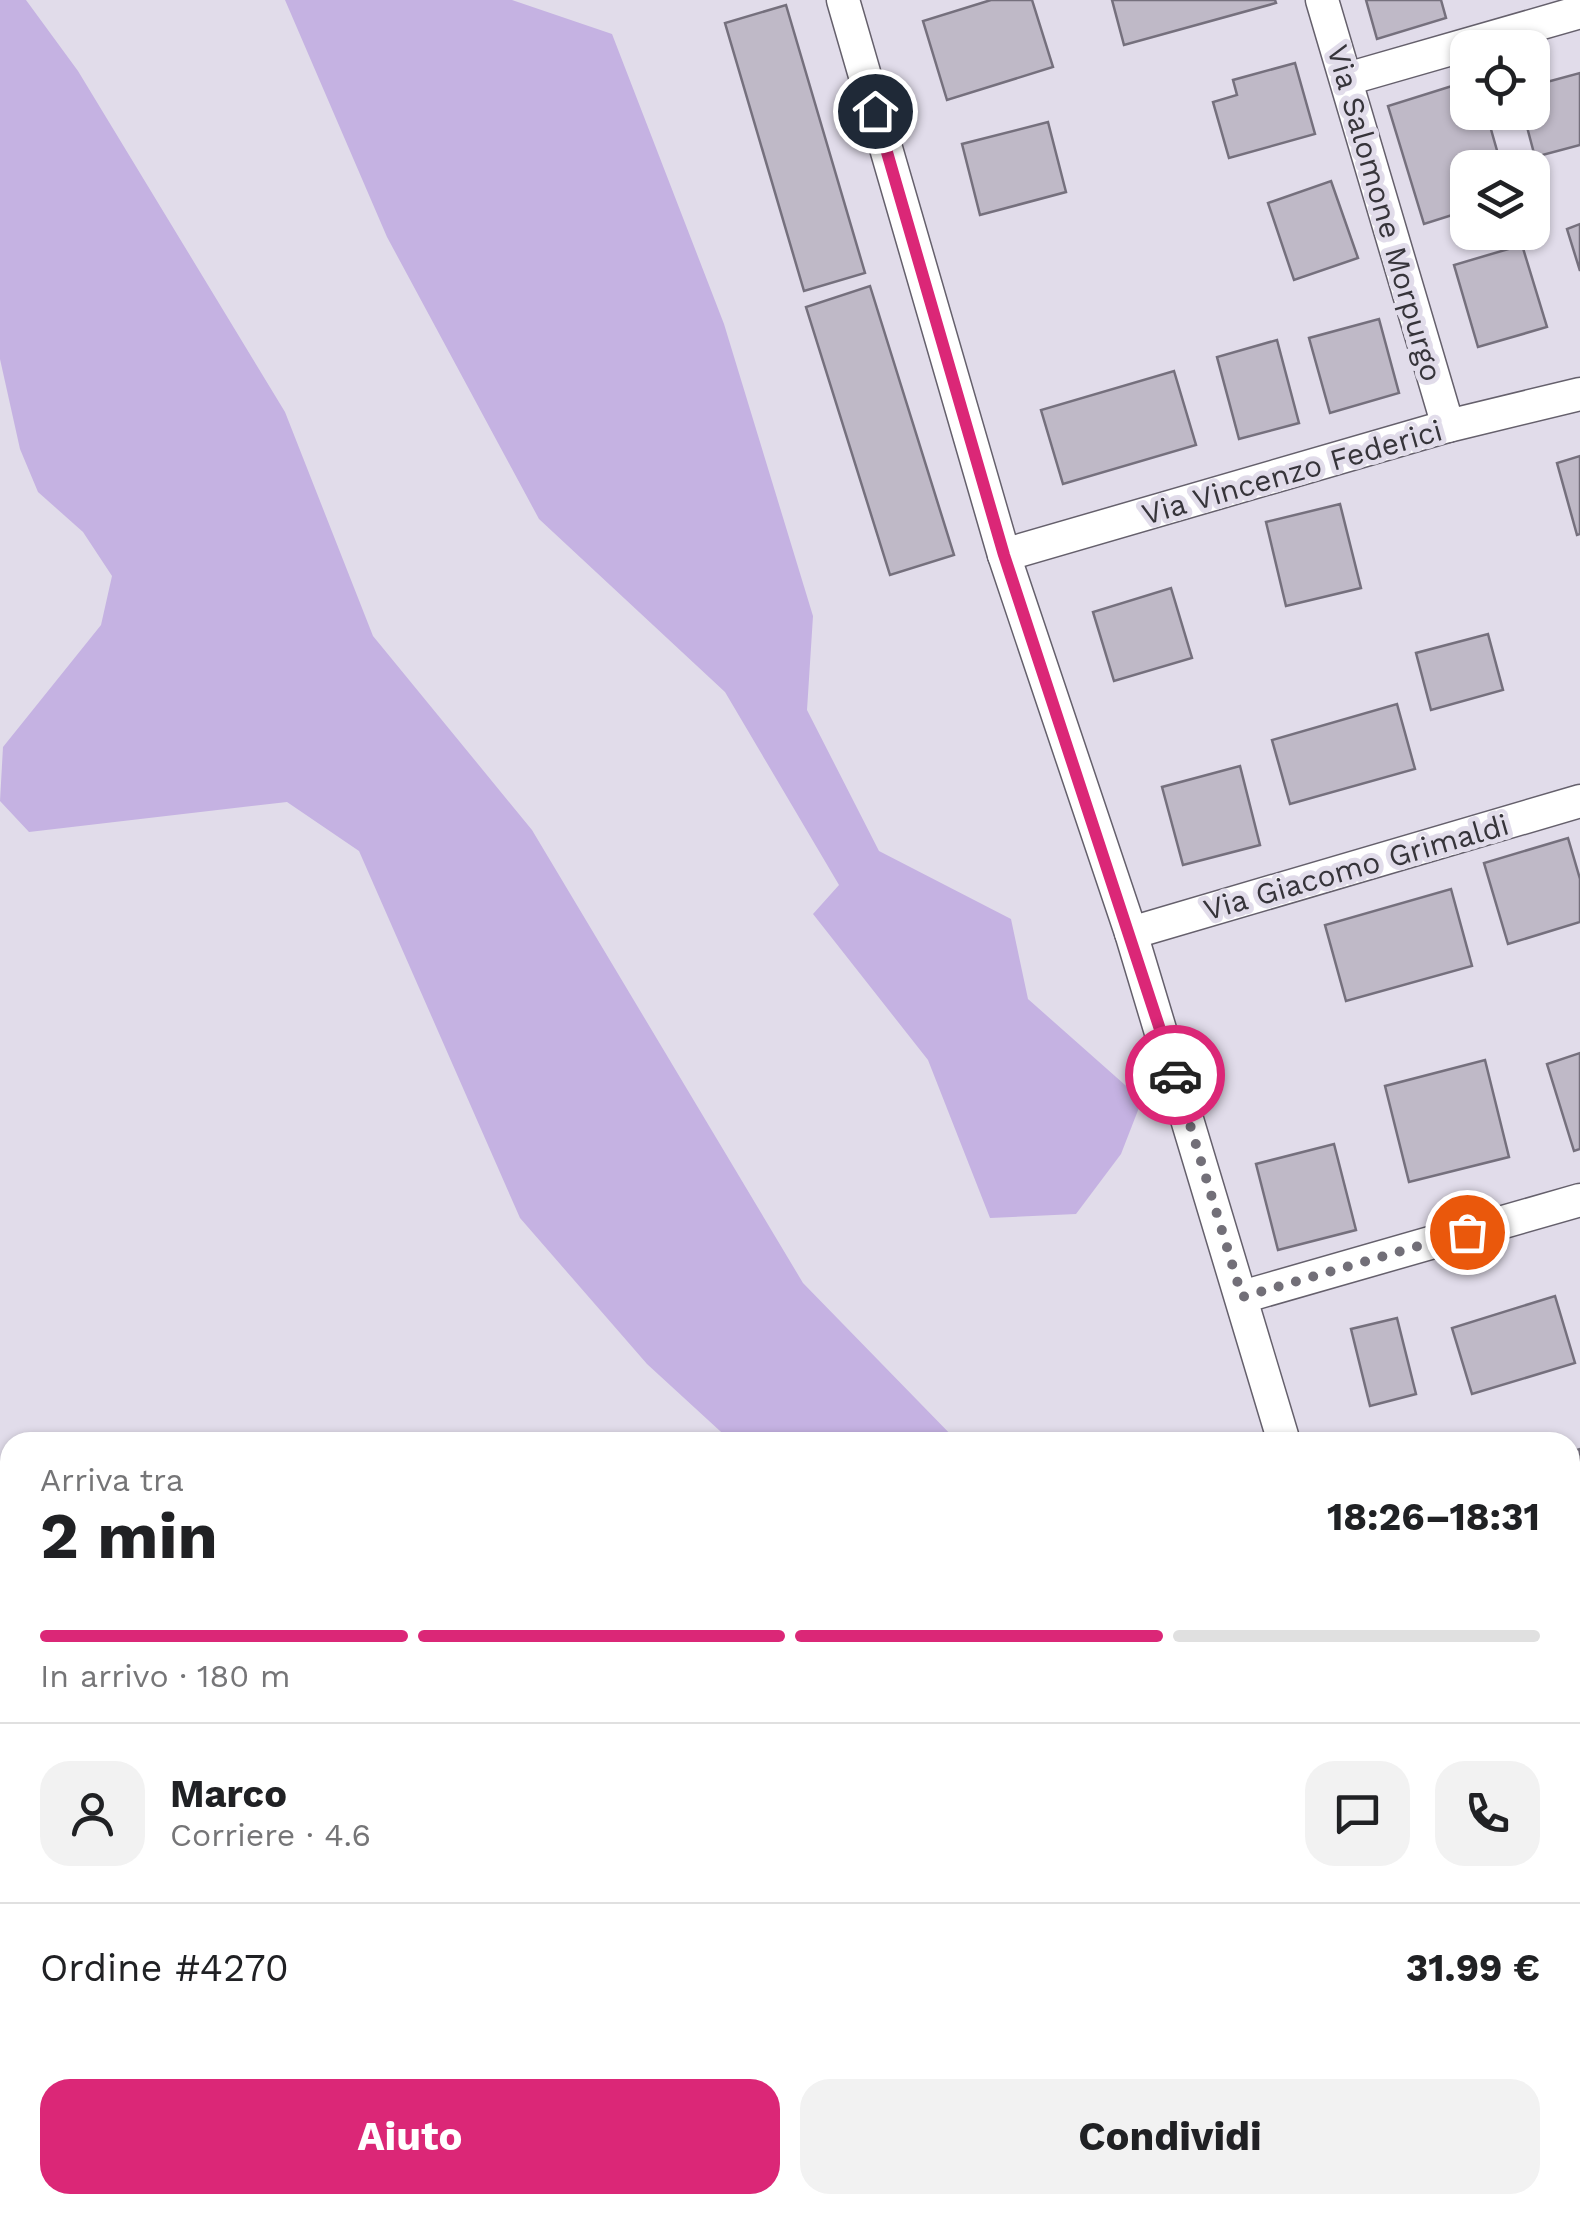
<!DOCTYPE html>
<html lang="it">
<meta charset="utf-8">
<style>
body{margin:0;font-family:"Work Sans",sans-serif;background:#f2f2f2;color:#202124;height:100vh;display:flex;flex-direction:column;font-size:38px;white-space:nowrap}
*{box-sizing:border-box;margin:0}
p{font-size:32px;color:#757577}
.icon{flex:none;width:55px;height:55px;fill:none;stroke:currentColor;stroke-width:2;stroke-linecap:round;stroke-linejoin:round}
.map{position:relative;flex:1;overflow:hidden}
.panel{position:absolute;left:0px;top:1432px;width:1580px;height:782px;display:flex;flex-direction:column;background:#fff;border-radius:30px 30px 0 0;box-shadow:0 2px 8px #0004}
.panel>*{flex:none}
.tools{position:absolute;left:1450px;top:30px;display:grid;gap:20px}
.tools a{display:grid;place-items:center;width:100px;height:100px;border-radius:20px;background:#fff;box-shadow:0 2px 8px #0004;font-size:50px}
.pin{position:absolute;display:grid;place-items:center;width:85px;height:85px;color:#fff;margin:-42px;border:5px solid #fff;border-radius:50%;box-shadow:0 2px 10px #0007}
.courier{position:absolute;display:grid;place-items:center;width:100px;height:100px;margin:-50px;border:8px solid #db2777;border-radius:50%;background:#fff;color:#222;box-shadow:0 2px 12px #0007}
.headline em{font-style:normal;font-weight:700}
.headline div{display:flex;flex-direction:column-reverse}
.headline{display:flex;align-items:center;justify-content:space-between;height:170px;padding:0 40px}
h1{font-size:65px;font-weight:700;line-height:75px}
.bar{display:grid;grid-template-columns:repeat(4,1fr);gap:15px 10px;align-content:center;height:120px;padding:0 40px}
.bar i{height:12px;border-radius:8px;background:#e0e0e0}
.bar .current{background:#db2777}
.bar p{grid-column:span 4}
.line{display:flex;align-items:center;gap:25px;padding:0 40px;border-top:2px solid #e0e0e0}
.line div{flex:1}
.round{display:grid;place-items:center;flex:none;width:105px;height:105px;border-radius:30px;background:#f2f2f2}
.button{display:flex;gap:20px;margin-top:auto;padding:20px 40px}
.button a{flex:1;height:115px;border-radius:30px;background:#db2777;color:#fff;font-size:40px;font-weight:700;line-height:115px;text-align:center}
.button a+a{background:#f2f2f2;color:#202124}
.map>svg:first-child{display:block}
.green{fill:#c5b2e2}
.building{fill:#bfb9c7;stroke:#75707d;stroke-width:2.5}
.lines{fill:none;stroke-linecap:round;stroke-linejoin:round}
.minor-casing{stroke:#65606c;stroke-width:35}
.minor{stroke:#fff;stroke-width:32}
.done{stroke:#726f78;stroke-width:10;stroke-dasharray:0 18}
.route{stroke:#db2777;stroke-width:12}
.labels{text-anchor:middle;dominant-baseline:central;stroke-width:10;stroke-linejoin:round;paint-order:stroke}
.street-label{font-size:30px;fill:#36343a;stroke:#e1dcea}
</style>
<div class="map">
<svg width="1580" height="2214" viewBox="0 0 1580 2214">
<rect width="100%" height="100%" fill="#e1dcea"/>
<g class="green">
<polygon points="0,0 26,0 78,71 285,412 373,636 532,830 803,1283 958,1442 732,1442 647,1364 520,1218 359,851 287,802 29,832 0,801 3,747 101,625 112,576 83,532 38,492 20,449 0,359"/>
<polygon points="285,0 512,0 612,34 724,324 813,616 807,710 879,851 1011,919 1028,999 1142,1100 1121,1154 1076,1214 990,1218 928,1060 813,914 839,885 725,692 539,519 387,237"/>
<polygon points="990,2205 1411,2205 1422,2214 1004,2214"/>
</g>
<g class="building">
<polygon points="991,0 1032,0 1053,67 947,100 923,21"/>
<polygon points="1112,0 1275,0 1276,3 1124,45"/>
<polygon points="1366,0 1441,0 1446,18 1377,39"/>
<polygon points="786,5 865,273 804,291 725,23"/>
<polygon points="1295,63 1315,134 1229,158 1213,102 1237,95 1233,80"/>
<polygon points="1580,73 1580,145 1535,157 1523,112 1532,112 1532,86"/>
<polygon points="1468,81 1468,112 1486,112 1502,168 1468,168 1468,210 1424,224 1388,106"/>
<polygon points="1048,122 1066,192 980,215 962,144"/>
<polygon points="1331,181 1358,258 1294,280 1268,203"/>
<polygon points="1580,224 1580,271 1567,229"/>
<polygon points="1522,245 1547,327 1478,347 1454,265"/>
<polygon points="870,286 954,555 890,575 806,307"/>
<polygon points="1379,319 1399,393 1330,413 1309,338"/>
<polygon points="1277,340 1299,423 1239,439 1217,357"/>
<polygon points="1174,371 1196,445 1063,484 1041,410"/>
<polygon points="1580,456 1580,534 1577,535 1557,463"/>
<polygon points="1340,504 1361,588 1286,606 1266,522"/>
<polygon points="1171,588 1192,658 1114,681 1093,612"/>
<polygon points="1488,634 1503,690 1431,710 1416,653"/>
<polygon points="1397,704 1415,769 1290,804 1272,740"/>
<polygon points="1240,766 1260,845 1183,865 1162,787"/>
<polygon points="1568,838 1580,879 1580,922 1508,944 1484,863"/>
<polygon points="1451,889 1472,966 1346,1001 1325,925"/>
<polygon points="1580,1053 1580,1149 1574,1151 1547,1064"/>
<polygon points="1485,1060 1509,1157 1409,1182 1385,1086"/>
<polygon points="1334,1144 1356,1230 1278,1250 1256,1164"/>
<polygon points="1555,1296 1575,1363 1472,1394 1452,1328"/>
<polygon points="1397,1318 1416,1394 1370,1406 1351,1329"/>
<polygon points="1580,1449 1580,1518 1570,1521 1570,1452"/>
<polygon points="1570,1656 1580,1690 1580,1757 1570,1760"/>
<polygon points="1580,1804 1580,1871 1570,1873 1570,1807"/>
</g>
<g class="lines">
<defs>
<g id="minor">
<polyline points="843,0 1004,555 1131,933 1284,1442"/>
<polyline points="1322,0 1448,426"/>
<polyline points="1347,79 1580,12"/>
<polyline points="1004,555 1448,426 1580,394"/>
<polyline points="1131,933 1580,801"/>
<polyline points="1242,1297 1580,1200"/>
<polyline points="1570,1583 1580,1580"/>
<polyline points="412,2205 425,2214"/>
<polyline points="254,2214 283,2205"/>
</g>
</defs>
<use href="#minor" class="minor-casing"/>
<use href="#minor" class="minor"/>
</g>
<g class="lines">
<polyline class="done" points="1175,1075 1242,1297 1467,1232"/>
<polyline class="route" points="875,111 1004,555 1175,1075"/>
</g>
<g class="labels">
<g class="street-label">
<text transform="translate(1385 213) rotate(74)">Via Salomone Morpurgo</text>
<text transform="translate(1292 472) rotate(-16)">Via Vincenzo Federici</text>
<text transform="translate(1356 867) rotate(-16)">Via Giacomo Grimaldi</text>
</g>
</g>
</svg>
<div class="tools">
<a><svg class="icon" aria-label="locate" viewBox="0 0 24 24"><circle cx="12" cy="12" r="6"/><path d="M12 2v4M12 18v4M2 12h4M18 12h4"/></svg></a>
<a><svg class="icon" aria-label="layers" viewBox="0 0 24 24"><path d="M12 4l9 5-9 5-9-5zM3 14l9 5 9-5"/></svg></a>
</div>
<div class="pin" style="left:1467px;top:1232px;background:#ea580c"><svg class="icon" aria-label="bag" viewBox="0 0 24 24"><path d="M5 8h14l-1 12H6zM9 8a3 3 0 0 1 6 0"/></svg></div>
<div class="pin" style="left:875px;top:111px;background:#1f2937"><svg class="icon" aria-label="home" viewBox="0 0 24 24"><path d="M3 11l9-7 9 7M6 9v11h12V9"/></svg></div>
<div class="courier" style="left:1175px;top:1075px"><svg class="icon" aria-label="car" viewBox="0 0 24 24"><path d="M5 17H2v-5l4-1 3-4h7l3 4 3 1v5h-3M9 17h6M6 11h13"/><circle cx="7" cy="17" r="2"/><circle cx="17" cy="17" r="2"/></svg></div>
<section class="panel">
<div class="headline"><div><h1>2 min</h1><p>Arriva tra</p></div><em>18:26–18:31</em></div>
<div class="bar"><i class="current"></i><i class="current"></i><i class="current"></i><i></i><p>In arrivo · 180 m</p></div>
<div class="line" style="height:180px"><a class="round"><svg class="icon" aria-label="person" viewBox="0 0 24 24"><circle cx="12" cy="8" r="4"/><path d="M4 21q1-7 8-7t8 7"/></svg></a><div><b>Marco</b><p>Corriere · 4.6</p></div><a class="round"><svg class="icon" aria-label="chat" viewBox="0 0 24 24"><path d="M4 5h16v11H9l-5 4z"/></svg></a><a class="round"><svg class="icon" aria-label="phone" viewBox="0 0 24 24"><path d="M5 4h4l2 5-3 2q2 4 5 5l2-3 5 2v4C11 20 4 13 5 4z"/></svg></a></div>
<div class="line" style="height:130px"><div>Ordine #4270</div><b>31.99 €</b></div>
<div class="button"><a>Aiuto</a><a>Condividi</a></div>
</section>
</div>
